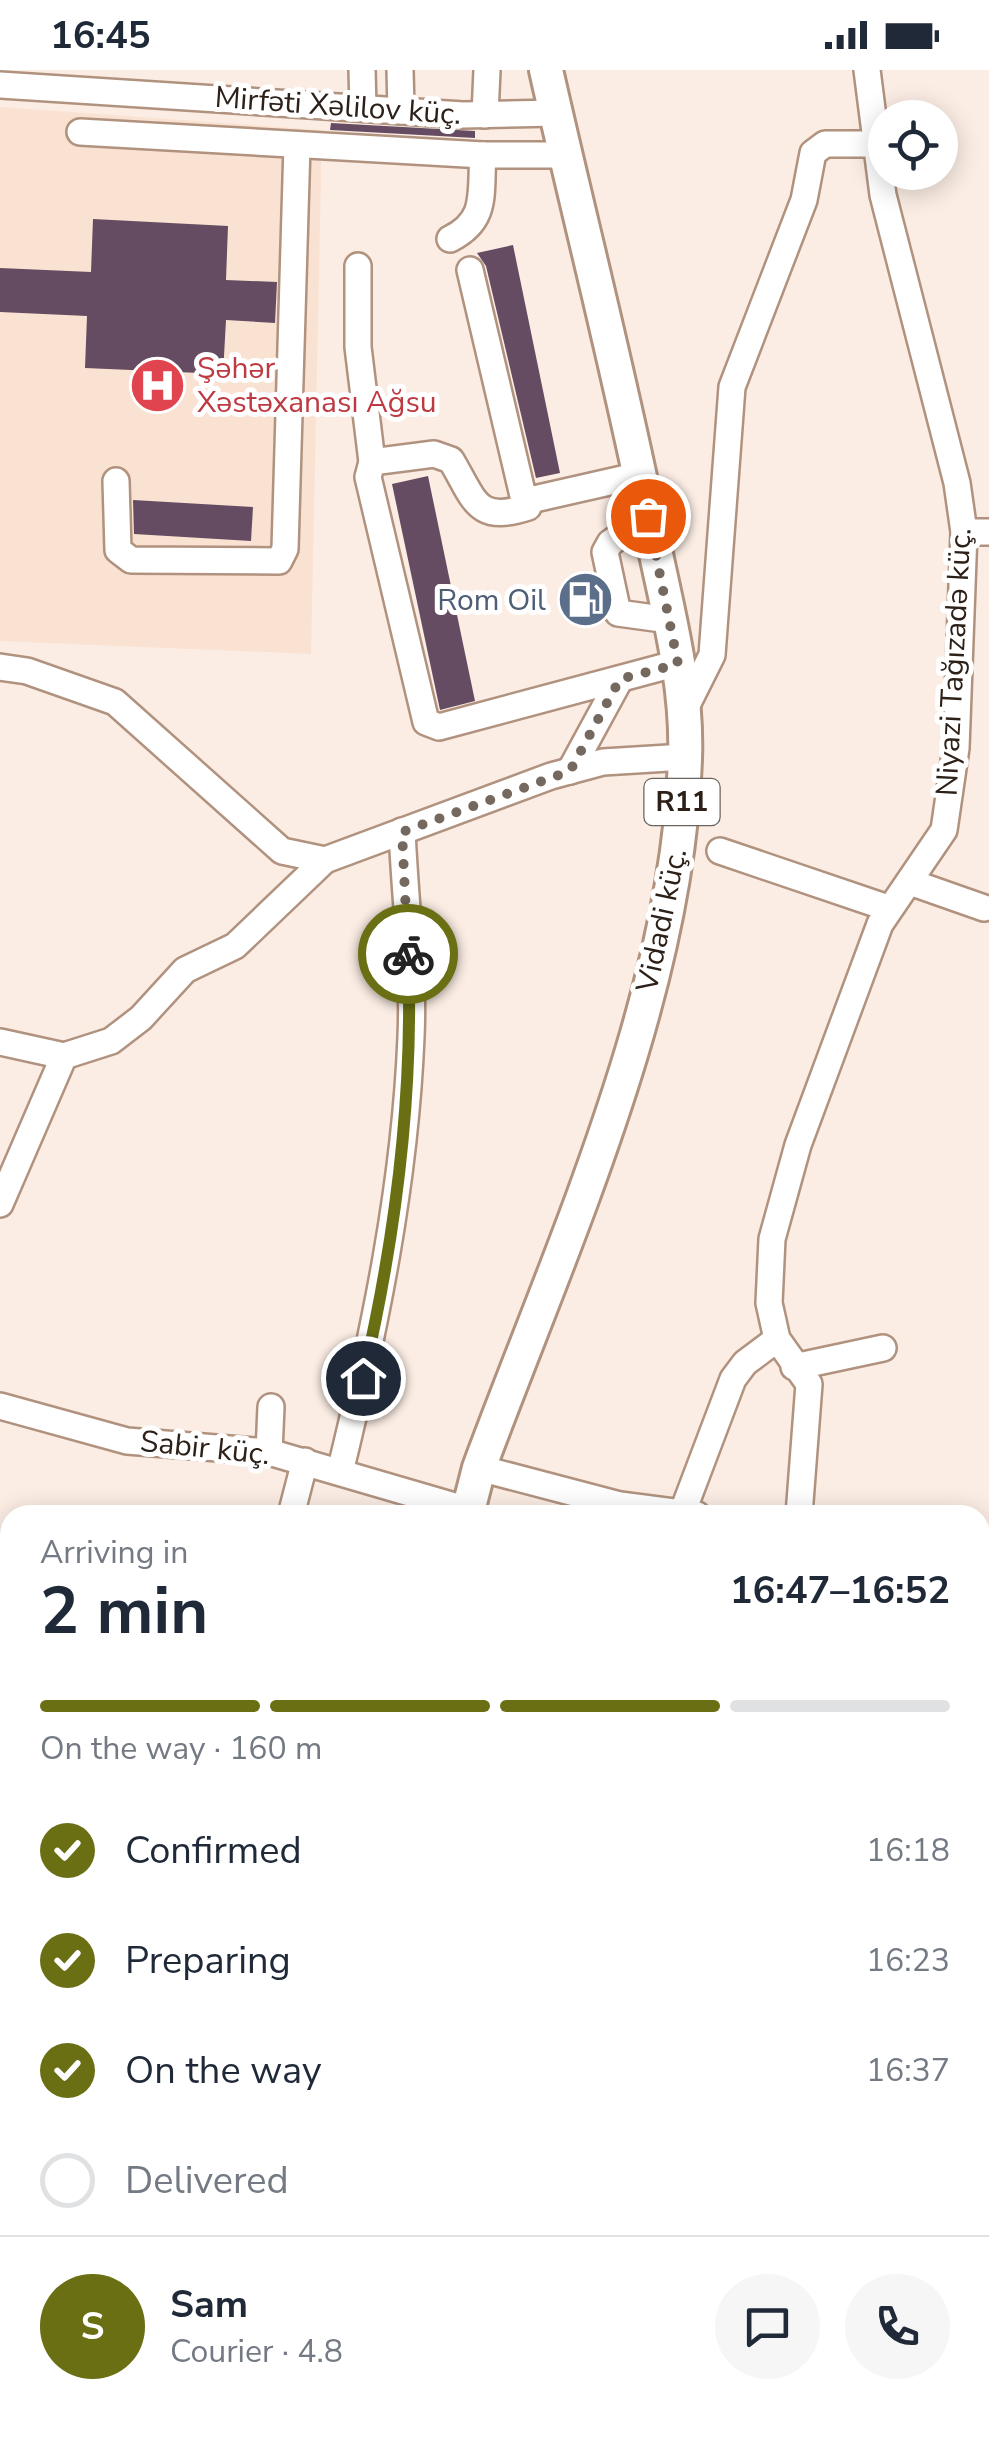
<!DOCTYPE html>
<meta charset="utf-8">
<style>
body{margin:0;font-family:"Nunito Sans",sans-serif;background:#f6f6f7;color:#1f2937;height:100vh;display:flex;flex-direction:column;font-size:38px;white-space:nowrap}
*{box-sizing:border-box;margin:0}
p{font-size:32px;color:#747a83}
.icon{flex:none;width:55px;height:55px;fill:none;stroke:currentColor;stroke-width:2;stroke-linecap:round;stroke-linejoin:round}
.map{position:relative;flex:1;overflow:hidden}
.details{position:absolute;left:0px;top:1435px;width:990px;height:932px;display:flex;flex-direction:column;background:#fff;border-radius:30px 30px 0 0;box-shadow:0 5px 25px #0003}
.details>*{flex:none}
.tools{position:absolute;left:868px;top:30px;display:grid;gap:20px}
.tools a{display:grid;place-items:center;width:90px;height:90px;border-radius:50%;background:#fff;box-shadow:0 5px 25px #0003;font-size:50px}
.pin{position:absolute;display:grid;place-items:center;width:85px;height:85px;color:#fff;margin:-42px;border:5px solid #fff;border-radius:50%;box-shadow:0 2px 10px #0007}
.courier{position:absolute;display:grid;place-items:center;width:100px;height:100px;margin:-50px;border:8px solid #6a6f14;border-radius:50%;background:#fff;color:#222;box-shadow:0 2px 12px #0007}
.head em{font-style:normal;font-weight:700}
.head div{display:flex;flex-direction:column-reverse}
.head{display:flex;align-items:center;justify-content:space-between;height:170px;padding:0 40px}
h1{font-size:65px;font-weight:700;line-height:75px}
.bar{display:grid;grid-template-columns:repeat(4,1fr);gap:15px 10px;align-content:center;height:120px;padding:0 40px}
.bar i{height:12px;border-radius:8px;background:#e0e1e3}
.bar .selected{background:#6a6f14}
.bar p{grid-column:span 4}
.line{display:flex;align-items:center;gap:25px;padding:0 40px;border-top:2px solid #e0e1e3}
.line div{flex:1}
.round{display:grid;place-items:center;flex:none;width:105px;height:105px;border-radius:52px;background:#f6f6f7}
ol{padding:0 40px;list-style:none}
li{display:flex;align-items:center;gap:30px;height:110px}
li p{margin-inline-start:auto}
li .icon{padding:10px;border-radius:50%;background:#6a6f14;color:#fff;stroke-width:4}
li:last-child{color:#747a83}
li i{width:55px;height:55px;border:5px solid #e0e1e3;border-radius:50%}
.status{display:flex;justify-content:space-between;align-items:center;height:70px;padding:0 50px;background:#fff;direction:ltr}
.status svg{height:28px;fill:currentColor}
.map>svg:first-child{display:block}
.built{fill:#fae2d2}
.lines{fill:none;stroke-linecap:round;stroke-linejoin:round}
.river{stroke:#aec6f1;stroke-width:32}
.building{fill:#654c62}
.minor-casing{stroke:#b0927e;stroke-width:30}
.major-casing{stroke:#b0927e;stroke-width:38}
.minor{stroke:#fff;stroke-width:25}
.major{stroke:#fff;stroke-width:32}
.done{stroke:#74685f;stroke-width:10;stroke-dasharray:0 18}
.route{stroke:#6a6f14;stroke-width:12}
.labels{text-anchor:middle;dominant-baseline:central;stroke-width:10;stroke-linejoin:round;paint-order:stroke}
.shield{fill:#fff;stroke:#6b635d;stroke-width:2.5}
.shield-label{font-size:28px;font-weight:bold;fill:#2c2018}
.street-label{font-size:30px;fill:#2c2018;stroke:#fff}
.health-label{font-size:30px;fill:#be3a42;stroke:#fff;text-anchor:start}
.service-label{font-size:30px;fill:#4e5e75;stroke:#fff;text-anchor:end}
</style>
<div class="status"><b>16:45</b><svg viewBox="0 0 49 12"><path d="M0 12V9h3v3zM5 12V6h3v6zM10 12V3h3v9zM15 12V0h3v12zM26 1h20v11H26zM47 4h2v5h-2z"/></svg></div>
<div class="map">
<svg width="989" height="2367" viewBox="0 0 989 2367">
<rect width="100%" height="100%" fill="#fbede4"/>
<polygon class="built" points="0,37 322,60 311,584 0,571"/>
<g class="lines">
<g class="river">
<polyline points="980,2322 989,2305"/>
<polyline points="957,2367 962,2358"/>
</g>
</g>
<g class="building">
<polygon points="331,53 475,61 475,68 330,60"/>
<polygon points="93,149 228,156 226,210 277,212 275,253 226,250 223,304 85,298 87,246 0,242 0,198 91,202"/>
<polygon points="513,175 560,403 536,408 486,196 477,183"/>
<polygon points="428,406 475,631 440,640 392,414"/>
<polygon points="133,430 253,437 251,471 134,464"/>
<polygon points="594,509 601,541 567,548 560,516"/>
</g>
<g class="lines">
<defs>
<g id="minor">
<polyline points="362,0 363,38"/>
<polyline points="400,0 401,41"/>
<polyline points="0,15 463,45 556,43"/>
<polyline points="485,45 487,0"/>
<polyline points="80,62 483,85 566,85"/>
<path d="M450 169C488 150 480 124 483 85"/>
<polyline points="358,196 358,277 372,392"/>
<polyline points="470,200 523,426 530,430 640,405"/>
<polyline points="116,411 118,480 131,490 279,491 285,479 297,75"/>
<path d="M530 430 528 437C476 454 475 430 451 390L434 384 372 392 368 407 426 652 439 657 678 593"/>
<polyline points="648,446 610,473 605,482 618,543 669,550"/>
<polyline points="964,462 989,462"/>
<polyline points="0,597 27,601 115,632 282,781 325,790 551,706 603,692 685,687"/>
<polyline points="684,641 712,585 732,317 804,130 813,83 825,74 876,74"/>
<polyline points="570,701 620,609"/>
<polyline points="720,781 888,838"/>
<polyline points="910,812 984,838"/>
<polyline points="0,972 64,986"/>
<polyline points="0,1134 64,986 111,971 141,948 185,900 235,876 325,790"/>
<polyline points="794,1297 883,1278"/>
<polyline points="0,1336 127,1371 269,1382 468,1440"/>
<polyline points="269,1382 271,1337"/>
<polyline points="479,1398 620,1435 697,1445"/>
<path d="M340 1402C375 1259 405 1114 411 967 414 899 405 829 402 761"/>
<polyline points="683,1441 733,1309 745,1293 777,1269"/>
<polyline points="291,1445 305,1391"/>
<polyline points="799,1445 809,1314 777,1269 769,1233 772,1169 798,1075 880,854 944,760 956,678 964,462 957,413 883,125 867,0"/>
<polyline points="0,1674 10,1677"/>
<polyline points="980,1886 989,1886"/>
<polyline points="0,2014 10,2018"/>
<polyline points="980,2145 989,2129"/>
<polyline points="0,2322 10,2310"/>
<polyline points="586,2358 588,2367"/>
<polyline points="743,2358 744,2367"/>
<polyline points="785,2367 818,2358"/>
</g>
<g id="major">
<path d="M467 1445 479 1398C561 1177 678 926 685 689 688 613 667 539 652 465 621 309 581 155 546 0"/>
<polyline points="340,2367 343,2358"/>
</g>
</defs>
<use href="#minor" class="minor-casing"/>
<use href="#major" class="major-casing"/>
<use href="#minor" class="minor"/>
<use href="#major" class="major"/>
</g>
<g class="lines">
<polyline class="done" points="408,884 402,762 570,701 620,609 678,594 648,446"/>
<path class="route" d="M363 1308C395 1170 414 1026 408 884"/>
</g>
<defs>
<symbol id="hospital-disc" viewBox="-11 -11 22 22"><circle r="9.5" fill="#e0444e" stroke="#fff"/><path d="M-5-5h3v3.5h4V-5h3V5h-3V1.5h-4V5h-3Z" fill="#fff"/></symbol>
<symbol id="fuel-disc" viewBox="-11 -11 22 22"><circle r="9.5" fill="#5c6f8a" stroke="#fff"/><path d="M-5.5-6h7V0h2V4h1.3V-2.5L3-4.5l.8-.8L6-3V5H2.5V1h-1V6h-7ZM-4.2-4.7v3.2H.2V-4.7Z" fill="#fff"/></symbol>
</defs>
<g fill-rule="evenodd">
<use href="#hospital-disc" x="126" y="284" width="63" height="63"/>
<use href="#fuel-disc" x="554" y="498" width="63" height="63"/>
</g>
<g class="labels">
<rect class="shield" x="644.5" y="709" width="75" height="46" rx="8"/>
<g class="shield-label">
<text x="682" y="732">R11</text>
</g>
<g class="street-label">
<text transform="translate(338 36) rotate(4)">Mirfəti Xəlilov küç.</text>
<text transform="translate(954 592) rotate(-87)">Niyazi Tağızadə küç.</text>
<text transform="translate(662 850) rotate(-78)">Vidadi küç.</text>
<text transform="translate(205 1378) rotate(6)">Sabir küç.</text>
</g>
<g class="health-label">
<text x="197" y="298">Şəhər<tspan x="197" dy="34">Xəstəxanası Ağsu</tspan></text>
</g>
<g class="service-label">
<text x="546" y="530">Rom Oil</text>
</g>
</g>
</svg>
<div class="tools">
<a><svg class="icon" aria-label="locate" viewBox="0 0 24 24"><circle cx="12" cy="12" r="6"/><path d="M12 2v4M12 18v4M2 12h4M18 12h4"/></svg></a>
</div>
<div class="pin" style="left:648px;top:446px;background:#ea580c"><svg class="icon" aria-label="bag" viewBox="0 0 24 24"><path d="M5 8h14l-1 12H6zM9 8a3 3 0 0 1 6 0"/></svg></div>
<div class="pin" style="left:363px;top:1308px;background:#1f2937"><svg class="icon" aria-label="home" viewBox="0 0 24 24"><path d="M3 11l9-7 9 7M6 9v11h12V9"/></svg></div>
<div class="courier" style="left:408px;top:884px"><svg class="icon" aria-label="bike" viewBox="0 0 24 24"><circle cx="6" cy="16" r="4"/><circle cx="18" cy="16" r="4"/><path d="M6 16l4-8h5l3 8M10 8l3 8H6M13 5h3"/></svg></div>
<section class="details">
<div class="head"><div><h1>2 min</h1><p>Arriving in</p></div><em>16:47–16:52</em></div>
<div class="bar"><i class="selected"></i><i class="selected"></i><i class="selected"></i><i></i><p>On the way · 160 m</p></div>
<ol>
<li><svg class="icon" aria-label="check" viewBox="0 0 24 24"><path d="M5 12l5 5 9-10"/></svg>Confirmed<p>16:18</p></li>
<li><svg class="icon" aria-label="check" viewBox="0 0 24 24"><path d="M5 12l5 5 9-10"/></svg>Preparing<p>16:23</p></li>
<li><svg class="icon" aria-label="check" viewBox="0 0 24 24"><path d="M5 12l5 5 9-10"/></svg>On the way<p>16:37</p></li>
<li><i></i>Delivered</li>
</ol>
<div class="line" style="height:180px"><b class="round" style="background:#6a6f14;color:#fff">S</b><div><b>Sam</b><p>Courier · 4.8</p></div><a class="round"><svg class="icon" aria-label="chat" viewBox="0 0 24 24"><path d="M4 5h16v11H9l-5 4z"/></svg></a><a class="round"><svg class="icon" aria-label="phone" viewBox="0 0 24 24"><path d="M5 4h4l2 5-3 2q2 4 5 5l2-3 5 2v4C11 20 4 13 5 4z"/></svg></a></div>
</section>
</div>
